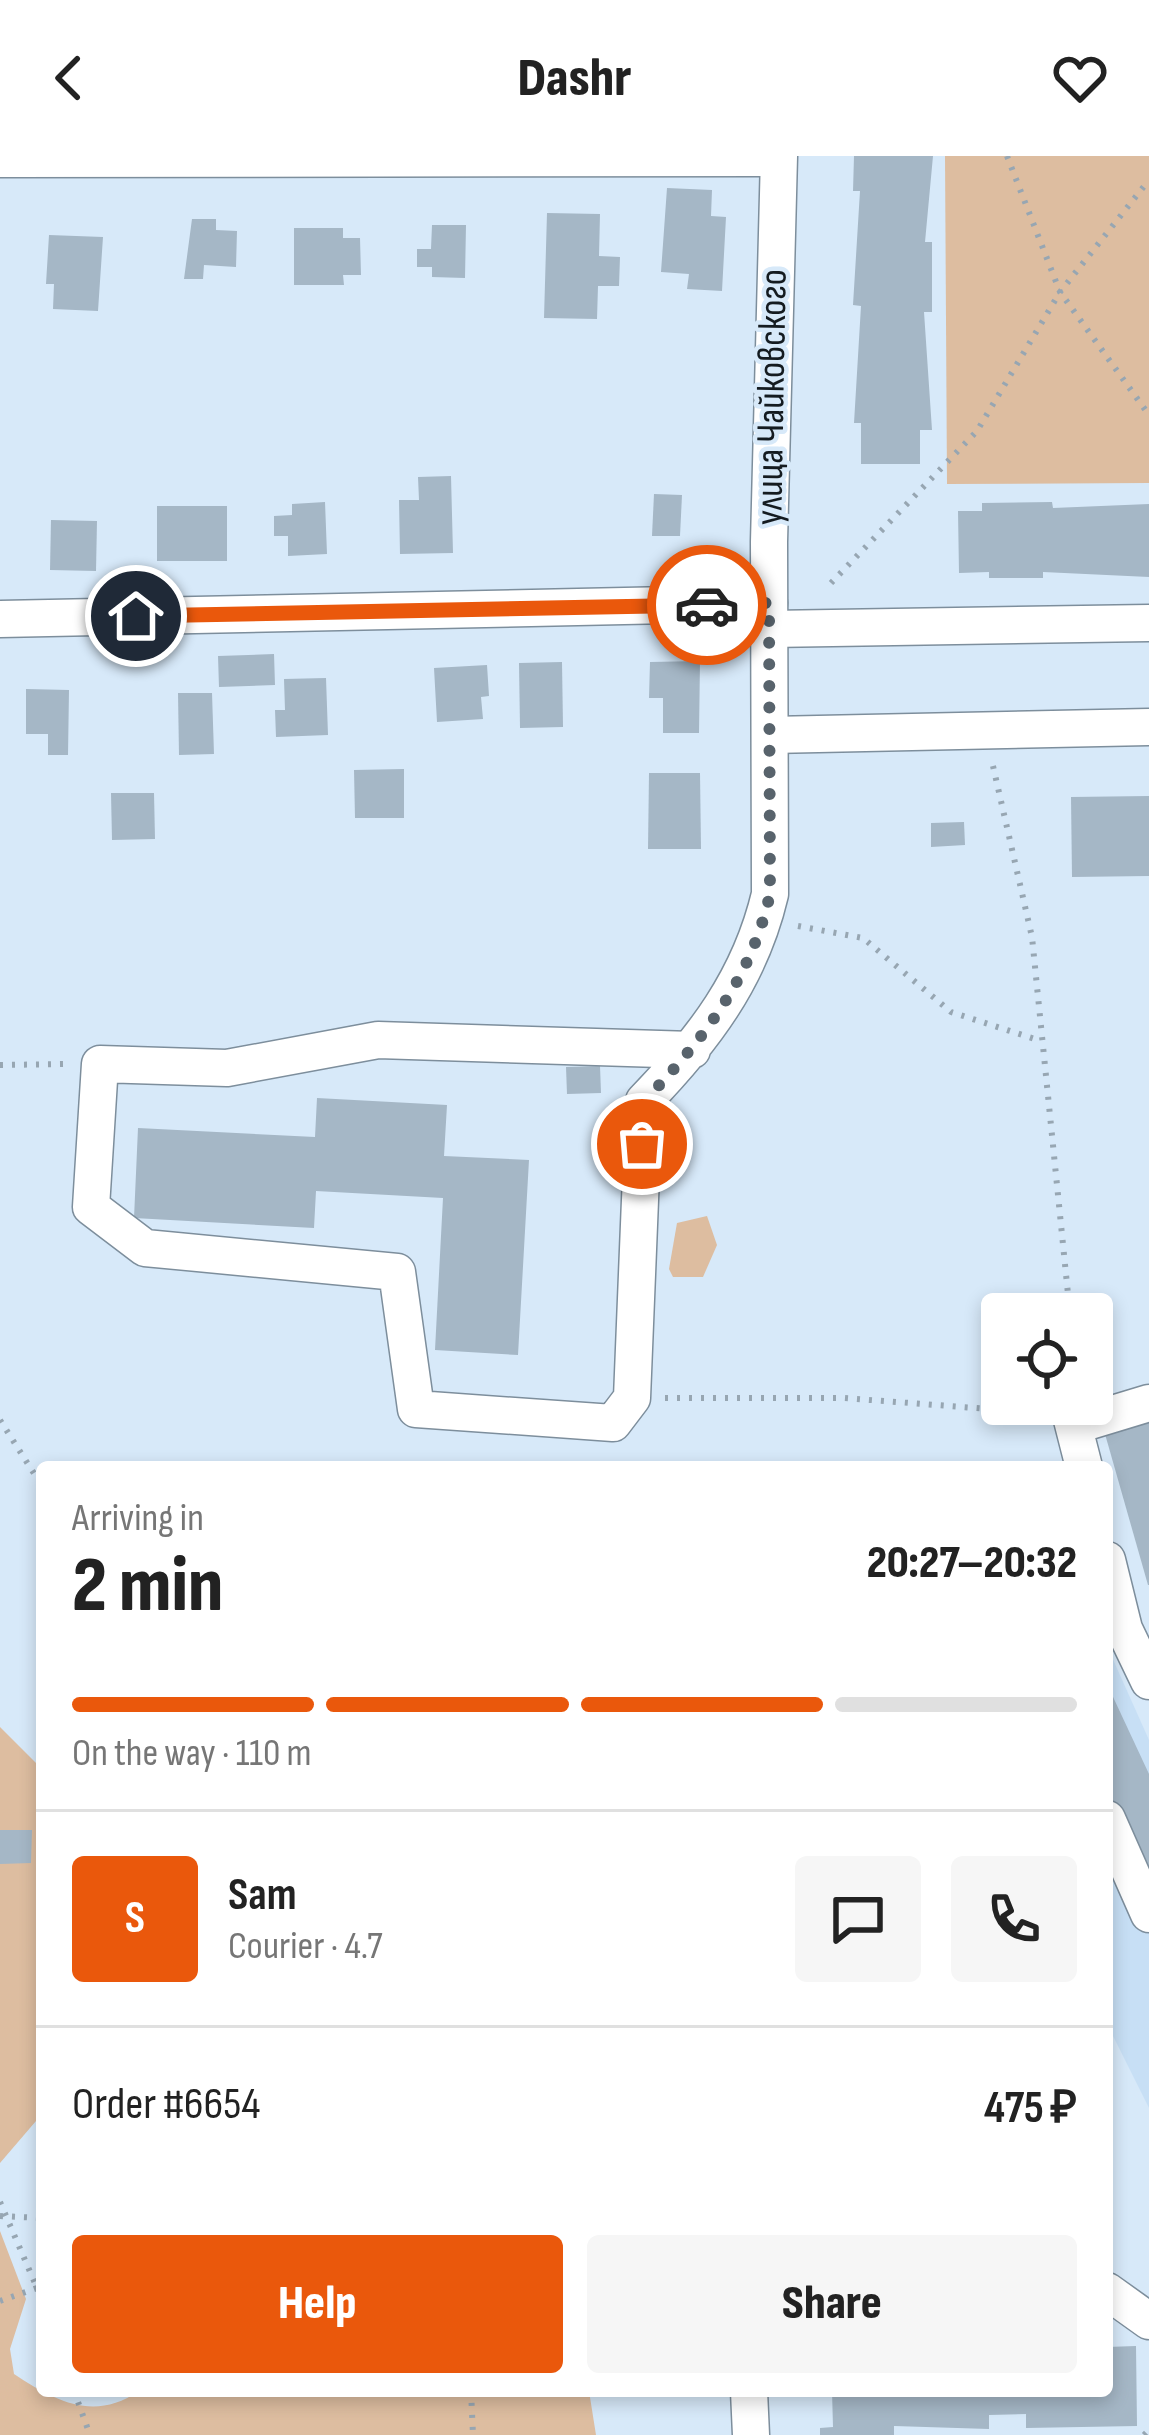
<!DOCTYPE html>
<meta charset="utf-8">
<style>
body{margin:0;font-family:"Sofia Sans Condensed",sans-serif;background:#f6f6f6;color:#222;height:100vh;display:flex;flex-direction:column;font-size:45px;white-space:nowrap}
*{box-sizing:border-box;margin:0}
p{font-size:39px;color:#767676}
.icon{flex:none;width:66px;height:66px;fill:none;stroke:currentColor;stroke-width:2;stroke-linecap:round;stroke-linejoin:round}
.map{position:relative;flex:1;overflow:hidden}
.side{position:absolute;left:36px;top:1305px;width:1077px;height:936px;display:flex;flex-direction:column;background:#fff;border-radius:12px;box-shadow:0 6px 18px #0003}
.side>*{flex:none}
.tools{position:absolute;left:981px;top:1137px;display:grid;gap:24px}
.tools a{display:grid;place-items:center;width:132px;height:132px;border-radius:12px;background:#fff;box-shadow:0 6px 18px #0003;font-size:60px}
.pin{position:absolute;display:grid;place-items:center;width:102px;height:102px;color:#fff;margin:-51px;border:6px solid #fff;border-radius:50%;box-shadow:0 3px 12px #0007}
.courier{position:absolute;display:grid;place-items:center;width:120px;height:120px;margin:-60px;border:9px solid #ea580c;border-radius:50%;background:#fff;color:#222;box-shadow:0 3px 15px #0007}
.summary em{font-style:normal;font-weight:800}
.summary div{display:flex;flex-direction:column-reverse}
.summary{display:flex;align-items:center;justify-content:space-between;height:204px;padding:0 36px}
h1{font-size:78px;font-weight:800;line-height:90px}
.bar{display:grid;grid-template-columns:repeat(4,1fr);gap:18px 12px;align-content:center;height:144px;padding:0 36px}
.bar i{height:15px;border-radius:9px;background:#e0e0e0}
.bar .active{background:#ea580c}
.bar p{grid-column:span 4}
.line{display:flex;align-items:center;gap:30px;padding:0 36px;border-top:3px solid #e0e0e0}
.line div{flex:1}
.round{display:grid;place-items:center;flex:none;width:126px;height:126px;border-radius:12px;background:#f6f6f6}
.primary-button{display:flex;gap:24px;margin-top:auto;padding:24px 36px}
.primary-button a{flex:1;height:138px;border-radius:12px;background:#ea580c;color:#fff;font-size:48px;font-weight:800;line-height:138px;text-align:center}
.primary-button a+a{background:#f6f6f6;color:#222}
header{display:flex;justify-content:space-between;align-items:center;height:156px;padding:0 36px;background:#fff;font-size:54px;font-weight:800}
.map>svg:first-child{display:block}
.built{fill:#c7dff5}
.green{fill:#ddbda0}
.building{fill:#a5b7c6}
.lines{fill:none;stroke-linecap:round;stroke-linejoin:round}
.minor-casing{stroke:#7d8e9c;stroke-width:39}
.path{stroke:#97a6b2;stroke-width:6;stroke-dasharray:3 9;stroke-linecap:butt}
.minor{stroke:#fff;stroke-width:36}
.done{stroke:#58636c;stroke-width:12;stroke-dasharray:0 21.6}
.route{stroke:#ea580c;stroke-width:15}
.labels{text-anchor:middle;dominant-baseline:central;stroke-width:9;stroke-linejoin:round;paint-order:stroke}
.street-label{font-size:39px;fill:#141b20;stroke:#d7e9f9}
</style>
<header><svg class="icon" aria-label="back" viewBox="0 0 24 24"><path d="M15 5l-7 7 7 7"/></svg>Dashr<svg class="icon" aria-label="heart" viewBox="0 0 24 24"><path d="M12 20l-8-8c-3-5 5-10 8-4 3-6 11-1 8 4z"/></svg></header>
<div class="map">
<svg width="1149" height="2279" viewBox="0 0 1149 2279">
<rect width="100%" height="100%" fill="#d7e9f9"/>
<polygon class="built" points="1107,1490 1149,1584 1149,1952 1107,1868"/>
<g class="green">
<polygon points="945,0 1149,0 1149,327 947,328"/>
<polygon points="707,1060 717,1089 703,1121 673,1121 669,1113 677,1067"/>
<polygon points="0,1571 42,1613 42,1958 0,2007"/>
<path d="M0 2075 26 2143 10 2193 14 2218C55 2245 94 2266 139 2235H589L596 2279H0Z"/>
</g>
<g class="building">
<polygon points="854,0 933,0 925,86 932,86 932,156 924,156 932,274 920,274 920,308 861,308 861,267 854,267 861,150 853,149 860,35 853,35"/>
<polygon points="667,32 712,34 711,60 726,61 722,135 687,133 689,118 661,116"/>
<polygon points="547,57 600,58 599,100 620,101 619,130 598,130 597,163 544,162"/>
<polygon points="192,63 216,63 216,74 237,75 236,111 204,109 203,123 184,123"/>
<polygon points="432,69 466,69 465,122 432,121 432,111 417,111 417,93 431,93"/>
<polygon points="294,72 343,72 343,82 360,82 361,119 343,119 344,129 294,129"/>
<polygon points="49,79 103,81 98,155 53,153 54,128 46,128"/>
<polygon points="451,320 453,397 400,398 399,344 419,344 418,321"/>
<polygon points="654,338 682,339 680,380 652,380"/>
<polygon points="325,346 327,398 288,400 288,380 274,380 274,360 292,359 292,348"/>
<polygon points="1052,346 1053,352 1149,348 1149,421 1043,416 1043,422 989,422 989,416 959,417 958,355 982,355 982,347"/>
<rect x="157" y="350" width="70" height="55"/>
<polygon points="51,364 97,365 96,415 50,414"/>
<polygon points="274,498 275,529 219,531 218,500"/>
<polygon points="700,505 699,577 663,577 663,542 649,542 650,506"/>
<polygon points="562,506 563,571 520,572 519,507"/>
<polygon points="487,509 489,540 481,541 483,563 437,566 434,512"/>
<polygon points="326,522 328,579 276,581 275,554 285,554 284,523"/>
<polygon points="26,533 69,534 68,599 48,599 48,578 26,578"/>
<polygon points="178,537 212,537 214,598 179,599"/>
<polygon points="404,613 404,662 355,662 354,614"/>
<polygon points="649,617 700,617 701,693 648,693"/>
<polygon points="111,637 154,637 155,683 112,684"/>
<polygon points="1149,640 1149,720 1072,721 1071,641"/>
<polygon points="964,666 965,689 931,691 931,667"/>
<polygon points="600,910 601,937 567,938 566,911"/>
<polygon points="317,942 447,949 444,1000 529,1004 518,1199 435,1194 443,1042 316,1035 314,1072 134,1062 138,972 315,981"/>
<polygon points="1149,1265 1149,1429 1148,1429 1105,1278"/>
<polygon points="1107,1528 1149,1618 1149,1726 1107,1637"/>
<polygon points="0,1674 32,1674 31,1707 0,1708"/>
<polygon points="1136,2190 1137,2270 1026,2272 1026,2258 989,2259 989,2273 894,2270 894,2279 820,2279 820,2272 833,2271 832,2235 1107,2235 1107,2191"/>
</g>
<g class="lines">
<defs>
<g id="minor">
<polyline points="0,3 778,2"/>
<polyline points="0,463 769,447"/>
<polyline points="770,473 1149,467"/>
<polyline points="771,579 1149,571"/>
<path d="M692 894 378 884 227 912 100 908 91 1051 145 1092 397 1116 416 1253 613 1267 632 1242 644 945C703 884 750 823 770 738L769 386 779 0"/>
<polyline points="1084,1311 1071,1260 1083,1267 1149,1247"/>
<polyline points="1107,1404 1124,1473 1149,1525"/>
<polyline points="1107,1663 1149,1758"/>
<polyline points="1107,2135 1149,2165"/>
<polyline points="749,2235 751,2279"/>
</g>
</defs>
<use href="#minor" class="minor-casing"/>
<g class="path">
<polyline points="1007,0 1060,136 1149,259"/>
<polyline points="831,427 977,275 1060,136 1149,24"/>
<polyline points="993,610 1032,781 1070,1158"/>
<polyline points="798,770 863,782 951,856 1038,884"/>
<polyline points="0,909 68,908"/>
<polyline points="665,1242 844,1242 1041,1257"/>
<polyline points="0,1264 42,1330"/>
<polyline points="0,2046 37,2132"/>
<polyline points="0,2060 42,2062"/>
<polyline points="0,2145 37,2132 42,2146"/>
<polyline points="74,2235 90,2279"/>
<polyline points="471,2235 473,2279"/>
<polyline points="1144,2279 1149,2274"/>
</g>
<use href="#minor" class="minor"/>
</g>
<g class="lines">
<path class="done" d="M642 988 644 945C703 884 751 823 770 738L769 447 707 449"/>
<polyline class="route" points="136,460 707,449"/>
</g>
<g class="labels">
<g class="street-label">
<text transform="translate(772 241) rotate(-89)">улица Чайковского</text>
</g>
</g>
</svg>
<div class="tools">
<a><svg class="icon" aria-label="locate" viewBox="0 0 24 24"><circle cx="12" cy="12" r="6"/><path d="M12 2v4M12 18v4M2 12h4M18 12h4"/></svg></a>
</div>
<div class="pin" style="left:642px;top:988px;background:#ea580c"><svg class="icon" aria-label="bag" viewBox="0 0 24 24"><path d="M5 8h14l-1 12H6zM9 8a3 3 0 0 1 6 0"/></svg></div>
<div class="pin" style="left:136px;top:460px;background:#1f2937"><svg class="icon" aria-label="home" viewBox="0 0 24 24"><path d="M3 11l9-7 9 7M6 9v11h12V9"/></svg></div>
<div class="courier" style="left:707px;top:449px"><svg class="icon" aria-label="car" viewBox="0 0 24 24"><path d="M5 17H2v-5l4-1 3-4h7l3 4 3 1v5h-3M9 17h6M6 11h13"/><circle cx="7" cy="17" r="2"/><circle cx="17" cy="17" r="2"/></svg></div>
<section class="side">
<div class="summary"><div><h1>2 min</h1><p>Arriving in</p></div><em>20:27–20:32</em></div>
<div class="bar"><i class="active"></i><i class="active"></i><i class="active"></i><i></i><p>On the way · 110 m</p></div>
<div class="line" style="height:216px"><b class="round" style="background:#ea580c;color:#fff">S</b><div><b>Sam</b><p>Courier · 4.7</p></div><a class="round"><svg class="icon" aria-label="chat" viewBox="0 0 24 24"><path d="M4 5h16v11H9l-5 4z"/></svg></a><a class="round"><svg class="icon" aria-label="phone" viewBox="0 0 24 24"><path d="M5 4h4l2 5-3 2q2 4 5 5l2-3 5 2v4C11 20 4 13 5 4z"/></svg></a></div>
<div class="line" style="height:156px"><div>Order #6654</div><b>475 ₽</b></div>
<div class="primary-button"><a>Help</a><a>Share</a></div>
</section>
</div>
